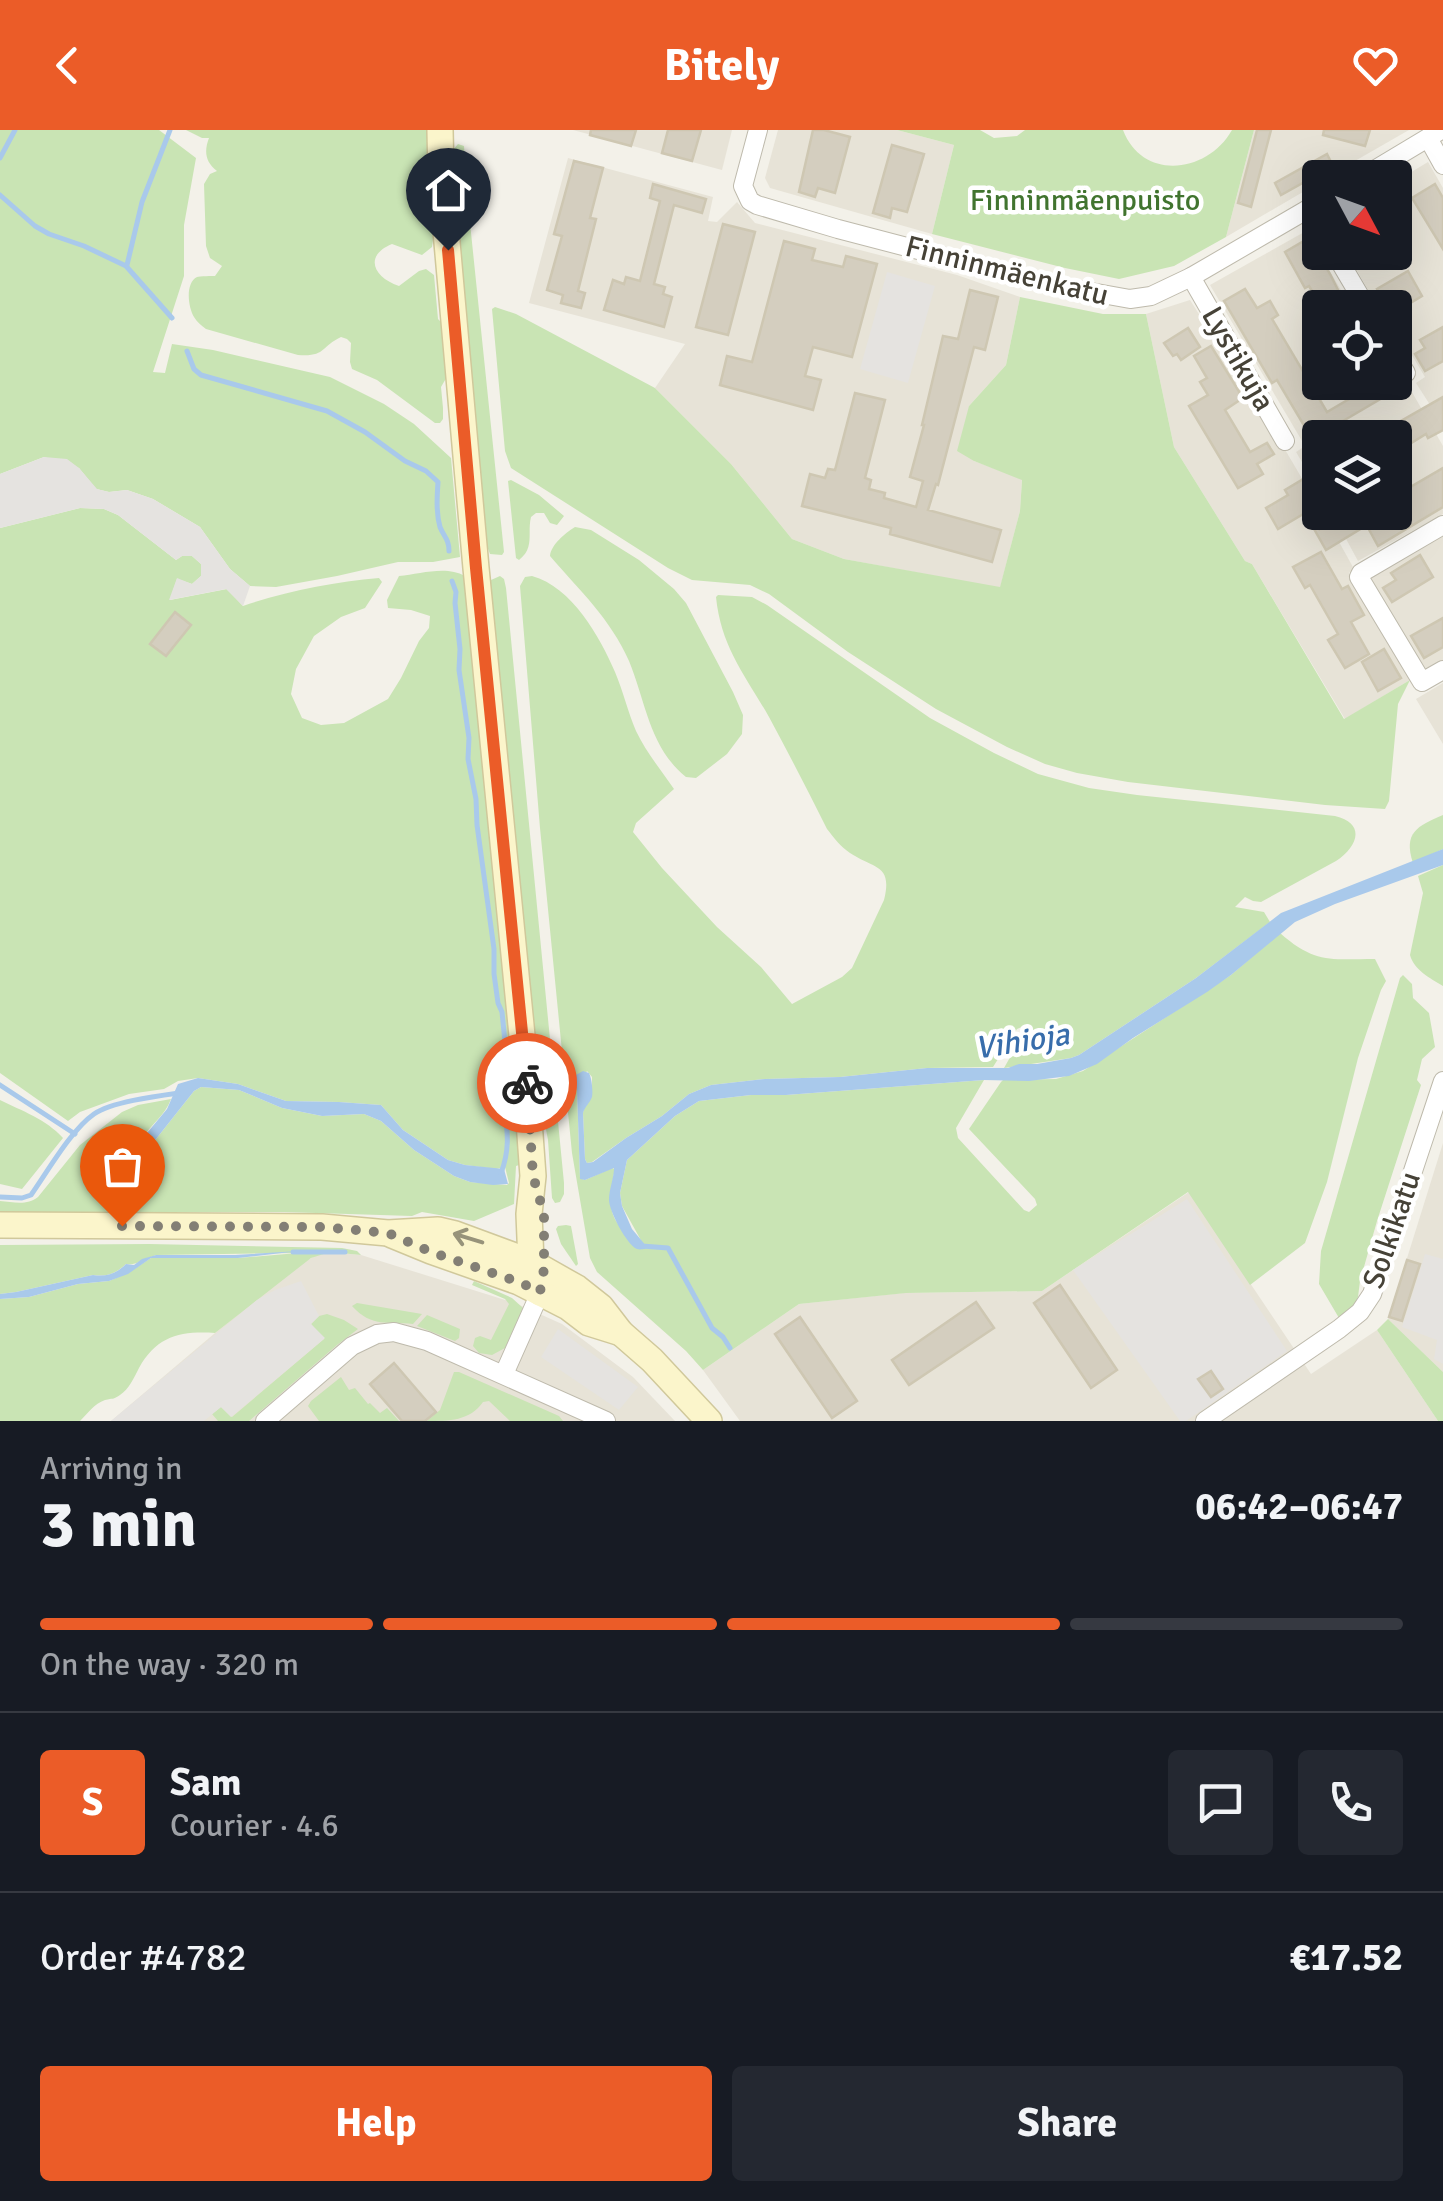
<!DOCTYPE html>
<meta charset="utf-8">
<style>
body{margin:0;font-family:Signika,sans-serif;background:#242831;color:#f1f3f6;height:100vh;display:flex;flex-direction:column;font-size:38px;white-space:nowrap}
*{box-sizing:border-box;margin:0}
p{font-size:32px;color:#9ea1a6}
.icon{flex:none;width:55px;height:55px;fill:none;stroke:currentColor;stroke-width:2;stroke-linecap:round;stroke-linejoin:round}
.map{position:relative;height:1291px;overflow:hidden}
.drawer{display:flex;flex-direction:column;background:#171b24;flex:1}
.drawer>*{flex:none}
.needle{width:65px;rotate:131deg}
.fabs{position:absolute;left:1302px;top:30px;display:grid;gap:20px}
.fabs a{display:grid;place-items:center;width:110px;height:110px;border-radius:10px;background:#171b24;box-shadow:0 10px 40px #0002;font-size:50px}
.pin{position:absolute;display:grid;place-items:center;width:85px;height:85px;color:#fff;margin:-102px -42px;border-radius:50% 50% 50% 0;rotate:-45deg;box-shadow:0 0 10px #0007}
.pin .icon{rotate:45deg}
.courier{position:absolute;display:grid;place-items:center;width:100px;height:100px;margin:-50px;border:8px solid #eb5c28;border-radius:50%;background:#fff;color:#222;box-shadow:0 2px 12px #0007}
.headline em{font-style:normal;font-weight:800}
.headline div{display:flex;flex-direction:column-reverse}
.headline{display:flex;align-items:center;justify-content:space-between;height:170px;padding:0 40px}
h1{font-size:65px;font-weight:800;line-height:75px}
.bar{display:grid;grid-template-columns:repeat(4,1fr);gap:15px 10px;align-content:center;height:120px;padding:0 40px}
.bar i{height:12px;border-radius:8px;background:#363941}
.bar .current{background:#eb5c28}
.bar p{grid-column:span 4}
.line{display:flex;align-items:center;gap:25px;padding:0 40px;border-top:2px solid #363941}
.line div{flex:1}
.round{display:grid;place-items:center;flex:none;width:105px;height:105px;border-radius:10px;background:#242831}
.primary-button{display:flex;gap:20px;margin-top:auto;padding:20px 40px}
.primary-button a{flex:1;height:115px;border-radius:10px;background:#eb5c28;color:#fff;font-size:40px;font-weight:800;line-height:115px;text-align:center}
.primary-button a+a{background:#242831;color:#f1f3f6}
header{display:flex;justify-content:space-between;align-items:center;height:130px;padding:0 40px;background:#eb5c28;color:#fff;font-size:45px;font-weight:800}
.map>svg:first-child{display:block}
.residential{fill:#e7e3d7}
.green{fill:#c9e4b4}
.parking{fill:#e5e3e0}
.water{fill:#a9c9eb}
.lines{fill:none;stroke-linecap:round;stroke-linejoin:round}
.stream{stroke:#a9c9eb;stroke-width:5}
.building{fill:#d4cebf;stroke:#cec7b2;stroke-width:2.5}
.street-casing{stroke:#bebaac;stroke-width:20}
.secondary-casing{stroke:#d0c89b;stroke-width:28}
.street{stroke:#fff;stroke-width:18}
.secondary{stroke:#fbf5cb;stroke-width:25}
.oneway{stroke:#97937a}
.done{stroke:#837f75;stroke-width:10;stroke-dasharray:0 18}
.route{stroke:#eb5c28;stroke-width:12}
.labels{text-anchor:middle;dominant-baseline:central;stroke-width:9;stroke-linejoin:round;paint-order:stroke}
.park-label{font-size:30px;fill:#41742f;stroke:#fff}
.street-label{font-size:30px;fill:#464237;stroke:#fff}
.water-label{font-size:32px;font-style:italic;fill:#386dab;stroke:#fff}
</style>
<header><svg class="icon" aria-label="back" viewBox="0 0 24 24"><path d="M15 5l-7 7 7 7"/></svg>Bitely<svg class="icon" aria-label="heart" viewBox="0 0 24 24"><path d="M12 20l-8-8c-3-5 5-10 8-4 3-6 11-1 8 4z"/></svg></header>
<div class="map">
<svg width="1443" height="1291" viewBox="0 0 1443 1291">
<rect width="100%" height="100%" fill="#f3f1e9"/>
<g class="residential">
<polygon points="573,0 732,0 722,40"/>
<polygon points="778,0 897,0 954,15 932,104 770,58 765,48"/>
<polygon points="1254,0 1409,0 1327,47 1320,48 1320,52 1226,107"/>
<polygon points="568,28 713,67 708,91 717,92 737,72 755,93 957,145 1020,167 1006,235 969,276 974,331 1022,349 1020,381 1000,458 844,429 792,409 731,334 655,258 685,214 529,173"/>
<polygon points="1428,32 1443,58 1443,295 1416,253 1425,247 1404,212 1395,206 1395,178 1378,177 1347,123 1395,122 1395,52"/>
<polygon points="1306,101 1351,177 1320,178 1320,252 1395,252 1401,261 1409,257 1443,316 1443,384 1358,431 1332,383 1395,382 1395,308 1320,308 1320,362 1296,322 1305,316 1210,155"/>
<polygon points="1190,170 1287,323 1320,379 1320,382 1327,390 1354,439 1349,443 1410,550 1345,589 1252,434 1245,431 1174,317 1146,184"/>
<polygon points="1443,403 1443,534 1430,540 1422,537 1372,451 1372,445"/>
<polygon points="1443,553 1443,614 1416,569"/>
<polygon points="1443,1013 1443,1242 1388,1189"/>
<polygon points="1189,1062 1311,1244 1377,1200 1438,1291 740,1291 703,1240 799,1174 903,1163 1042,1161"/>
<polygon points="330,1122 361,1125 515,1173 562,1194 633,1247 675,1291 111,1291 215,1203 302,1133 315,1126"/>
</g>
<g class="green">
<polygon points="0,0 159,0 196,28 184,95 184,146 153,242 165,243 172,214 213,220 330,247 384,274 414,294 451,328 460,427 433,432 398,432 337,446 276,457 250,456 230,439 200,397 153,369 127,360 109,362 96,359 79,338 44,327 0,344"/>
<path d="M186 0H430L435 96 432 117 422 125 392 114C363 126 374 148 399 156L419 141 426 139 434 145 438 189 443 194 448 245 441 257 443 278V289L440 293H435L377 250 352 239 350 232 351 213 347 209 341 207C320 217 326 227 298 225L206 199C201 195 197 192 194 187 188 177 185 153 197 147 199 146 213 146 215 146L222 136 210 128 206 116 204 54 210 44 217 41C205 32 204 21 209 8H202Z"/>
<path d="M897 0H980L994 8 1017 6 1025 0H1123C1143 52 1208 43 1232 0H1254L1226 107 1174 136 1119 149 1065 138 932 104 954 15Z"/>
<polygon points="458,14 464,16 467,64 504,422 502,425 490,424 487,416 466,203 452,21"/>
<polygon points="1020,167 1103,184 1146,184 1174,317 1245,431 1252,434 1344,589 1410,550 1398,574 1389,671 1385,679 1325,675 1128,652 1077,643 1045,634 1007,617 936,579 848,522 769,464 750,455 692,450 668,438 511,338 505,321 492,179 495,177 516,184 655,258 731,334 792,409 844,429 1000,457 1020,381 1022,350 974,331 957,321 969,276 1006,235"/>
<path d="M511 350 539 365 564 386 557 395 550 393 544 383H536L531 387C527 403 535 418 519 430L516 428 508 351Z"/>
<path d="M80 378 104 379 118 385 176 430 182 426H192L201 434V446L192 454 177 449 170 470 227 459 243 476C286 461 334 452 379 448L382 452 365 478 341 487 314 506 296 539 291 564 302 588 321 595 344 593 388 569 401 548 419 511 429 498 430 486 411 480 388 478 387 470 399 446C420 444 446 435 465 446L517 945 519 1035 516 1036 514 1074 474 1091 422 1082 412 1086 284 1082H0V1071C13 1072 27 1076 38 1067L80 1015 122 982 138 975 171 969C165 986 150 995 141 1010 131 1027 135 1049 127 1067L130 1072H140V1041L145 1023 194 961 201 957 239 960 282 978 322 986 364 984 381 991 414 1020 454 1046 470 1052 507 1055 509 1053 505 1037 496 1039 465 1035 448 1030 403 1000 381 975 339 972 286 971 238 954 198 948 178 951 164 959 129 964 80 982 68 991 0 943V398Z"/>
<path d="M575 397 591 400 639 430 674 459 686 473 733 562 743 585 742 604 727 624 696 648 686 647C649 617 646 572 629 531 610 488 580 461 550 426 551 415 565 403 575 397Z"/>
<polygon points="500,446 504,449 506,458 564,1053 564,1064 560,1072 555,1073 552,1068 548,1010 536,946 489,458 491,450"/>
<path d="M532 446C572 457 600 507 615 542 623 561 628 582 636 601 646 622 661 640 674 659L636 693 633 702 662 738 717 797 761 837 792 874 842 847 852 838 884 770C893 734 874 739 850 723 841 717 834 708 827 699 808 661 789 624 769 587 745 545 721 517 716 467L718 465 752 467 767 475 930 588 994 623 1038 644 1089 658 1137 665 1335 686C1367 694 1357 717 1336 731L1261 772 1253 771 1245 767 1235 777 1264 782 1270 792 1196 848 1079 925 1071 928 1004 938 1029 894 1017 899 993 937 927 938 840 947 765 949 711 955 689 964 662 986 626 1008 592 1032 587 1033 585 1029 583 983 584 977 592 966V947L587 941 577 960 580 1048 585 1050 612 1038 615 1039C607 1076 607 1094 643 1114L622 1076 620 1063 627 1030 675 986 699 971 751 965H786L984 950 956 998 958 1008 1024 1080 1029 1082 1037 1075 1035 1069 969 999 1001 952 1003 950 1056 949 1083 941 1231 845 1280 803C1315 834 1331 829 1375 829L1386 851 1381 860 1358 928 1327 1052 1305 1113 1250 1155 1188 1062 1042 1161 906 1163 799 1174 703 1240 686 1221 597 1142 590 1128 572 1023 540 698 520 456 525 447Z"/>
<path d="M1443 685V719L1413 733C1403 703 1417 696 1443 685Z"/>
<path d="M1443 735V856C1430 848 1414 840 1410 825L1423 763 1418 746Z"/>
<polygon points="1403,845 1412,854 1413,868 1429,883 1435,917 1422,929 1417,950 1421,955 1377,1091 1360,1151 1358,1167 1354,1177 1339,1188 1319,1154 1321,1121 1400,848"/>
<path d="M0 970C22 981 46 989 63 1008L22 1059 0 1054Z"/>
<polygon points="566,1095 571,1096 578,1134 576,1136 561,1114 556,1099 558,1096"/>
<path d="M149 1114 342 1118 357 1121 361 1125 330 1122 311 1128 215 1203C180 1201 157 1206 139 1238 134 1248 129 1259 120 1265 113 1270 113 1268 105 1270 94 1274 88 1283 80 1291H0V1169L29 1167 78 1154 109 1151 128 1143 151 1128H238L298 1123 156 1125C146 1128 136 1136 126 1134 115 1144 107 1147 93 1145L16 1162 0 1164V1115Z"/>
<polygon points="474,1151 512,1168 523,1178 505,1218 492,1225 479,1223 473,1216 475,1208 480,1206 491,1210 509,1174 505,1169 472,1155"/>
<path d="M357 1173 422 1184 413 1194C387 1191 372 1198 352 1176Z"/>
<polygon points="327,1184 344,1190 358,1199 337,1215 249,1291 218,1291 212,1284 221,1277 232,1287 324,1209 311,1194 319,1186"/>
<polygon points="427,1185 460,1199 459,1208 455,1211 417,1196"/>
<polygon points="1388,1189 1443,1242 1443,1291 1438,1291 1377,1200"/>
<path d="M454 1242H459L559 1286 563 1291H510L489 1271 483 1272C470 1291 449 1291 427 1291L440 1280Z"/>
<polygon points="341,1247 349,1260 355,1258 368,1274 370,1273 380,1283 387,1278 399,1291 319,1291 308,1276 311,1271"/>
</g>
<g class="parking">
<polygon points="887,142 935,156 908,253 860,239"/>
<polygon points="44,327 67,329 79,338 97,359 109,362 127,360 153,369 200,397 230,439 250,456 243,476 226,459 169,470 177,448 192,454 201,446 201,434 192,426 182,426 176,430 118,385 104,379 80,378 0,398 0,344"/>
<polygon points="1187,1069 1287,1221 1186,1291 1180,1291 1073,1140"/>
<polygon points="1425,1124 1443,1129 1443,1234 1434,1229 1437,1210 1402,1197"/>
<polygon points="301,1151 319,1186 311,1194 325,1208 231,1287 221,1277 204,1291 111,1291 257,1170 275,1160"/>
<polygon points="558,1199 638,1257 619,1280 541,1227"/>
</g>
<g class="water">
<path d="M1443 719V735L1335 774 1295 792 1231 845 1207 862 1133 908 1097 934 1069 946 1029 951 984 950 786 965H751L699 971 675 986 627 1030 620 1063 622 1076 632 1099 647 1117 645 1119C643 1119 640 1120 637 1119 627 1115 609 1081 609 1070 609 1059 614 1048 614 1038L585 1050 580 1049 577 960 575 952 576 945 583 941 589 943C592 949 593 961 592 967 590 973 585 976 583 983L585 1029 587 1033 593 1032 626 1008 662 986 689 964 711 955 765 949 840 947 927 938H1008L1019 934H1037L1071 928 1079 925 1196 848 1281 783Z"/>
<polygon points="198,948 238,954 286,971 339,972 381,975 403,1000 448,1030 465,1035 504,1039 508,1054 493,1055 470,1052 454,1046 414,1020 381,991 364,984 322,986 282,978 239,960 201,957 194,961 145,1023 141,1041 140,1072 130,1072 127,1067 131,1058 135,1028 142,1009 167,979 178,954"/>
<path d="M299 1121 238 1128H151L128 1144 109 1151 78 1154 29 1167 0 1169V1164L16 1162 93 1145C106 1147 116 1144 126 1134L134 1135 142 1129 156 1125H235Z"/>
</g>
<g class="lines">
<g class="stream">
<polyline points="0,28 15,0"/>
<polyline points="0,65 35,96 49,104 84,116 126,136 172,188"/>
<polyline points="127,135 142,72 170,0"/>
<path d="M187 221 194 239 201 245 327 281 365 302 405 331 426 341 438 352C437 367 436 383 440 397 444 407 449 409 449 421"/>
<polyline points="452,451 456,462 455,473 460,519 459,540 469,608 468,629 476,669 477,695 494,819 494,844 498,873 502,882 505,912 503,926"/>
<polyline points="0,955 75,1004"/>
<path d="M501 1043C514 1009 503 988 503 954"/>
<path d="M0 1067 22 1068 31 1065C48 1041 71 1000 94 984 111 972 157 966 179 963"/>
<polyline points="642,1116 668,1118 712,1198 723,1207 730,1218"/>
<polyline points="293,1122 345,1122"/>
</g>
</g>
<g class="building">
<polygon points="591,0 636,0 631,16 590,5"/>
<polygon points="668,0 701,0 692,31 662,23"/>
<polygon points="813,0 824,0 850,7 835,63 818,58 815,67 799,62"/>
<polygon points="1257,0 1271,0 1251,77 1238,73"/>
<polygon points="1324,0 1370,0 1365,16 1323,5"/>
<polygon points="892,15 924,24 907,82 892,78 890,88 873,83"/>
<polygon points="1327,24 1333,36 1281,65 1275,53"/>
<polygon points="574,31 603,38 590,88 596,89 578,161 585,163 581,178 561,173 563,165 547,160 562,106 554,104"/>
<polygon points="653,54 706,69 702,83 674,75 654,154 665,157 663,164 672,167 664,197 604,180 613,150 624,154 626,147 640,151 660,71 650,68"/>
<polygon points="1435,54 1443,68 1443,119 1412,68"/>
<polygon points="723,94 755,102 728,205 696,197"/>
<polygon points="1309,108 1330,144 1347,178 1322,178 1309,156 1305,158 1285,122"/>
<polygon points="784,111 815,119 812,130 843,137 846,126 877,134 852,227 813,217 805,246 821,250 813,280 720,255 727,226 752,232"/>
<polygon points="1408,141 1422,166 1402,178 1387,178 1377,159"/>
<polygon points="1245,159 1257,178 1270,171 1278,185 1272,189 1327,282 1361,262 1356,252 1373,252 1382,268 1343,291 1346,295 1326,308 1320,308 1320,311 1315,314 1277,250 1272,253 1224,171"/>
<polygon points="970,160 998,167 985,220 974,217 938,355 936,354 928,380 1001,400 992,432 890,404 891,398 802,376 810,344 825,348 828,339 835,340 855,263 885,270 865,348 871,350 869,359 885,363 884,368 916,377 923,351 910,347 924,295 922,295 943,206 958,209"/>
<polygon points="1443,197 1443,231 1425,241 1415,224 1425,218 1420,210"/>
<polygon points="1188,198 1200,217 1181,230 1177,224 1173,226 1164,213"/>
<polygon points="1211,216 1243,268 1225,280 1250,322 1267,313 1274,324 1257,334 1263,344 1238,358 1189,276 1208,265 1200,252 1207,248 1194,226"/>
<polygon points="1443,267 1443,300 1428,308 1426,304 1395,323 1395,308 1371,308"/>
<polygon points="1443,338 1443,377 1378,416 1366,394 1387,382 1395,382 1395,366"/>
<polygon points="1320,339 1320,399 1348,382 1353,382 1362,398 1326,420 1305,383 1278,399 1266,378 1288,365 1285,360"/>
<polygon points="1321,422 1342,459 1348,456 1364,485 1351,492 1369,524 1345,538 1328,510 1338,504 1310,455 1305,458 1293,437"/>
<polygon points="1420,425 1433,447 1392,472 1383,458 1396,450 1391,443"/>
<polygon points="175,482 191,495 166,526 150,514"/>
<polygon points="1443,488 1443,517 1424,528 1411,506"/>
<polygon points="1384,519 1401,548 1378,561 1362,532"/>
<polygon points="1407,1130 1420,1134 1402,1191 1389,1187"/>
<polygon points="1060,1155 1117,1240 1091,1258 1034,1173"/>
<polygon points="976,1172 994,1198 909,1255 892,1230"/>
<polygon points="800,1187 857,1271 832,1288 775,1204"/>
<polygon points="394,1233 436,1282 425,1291 402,1291 370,1254"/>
<polygon points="1211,1241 1223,1259 1211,1267 1198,1249"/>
</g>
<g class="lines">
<defs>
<g id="street">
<polyline points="758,0 743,56 750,71 757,75 838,99 1052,155 1130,169 1151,166 1191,147 1320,72"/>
<polyline points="1428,8 1443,35"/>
<polyline points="1361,48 1441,0"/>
<polyline points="1309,78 1320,98"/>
<polyline points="1334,122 1367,178"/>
<polyline points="1191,147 1285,311"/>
<polyline points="1395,225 1406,243"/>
<polyline points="1443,395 1361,443 1359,447 1422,552 1443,540"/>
<polyline points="504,1244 540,1163"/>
<polyline points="265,1291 352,1216 377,1204 394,1202 427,1211 606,1291"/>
<polyline points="1205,1291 1339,1199 1360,1182 1372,1164 1443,951"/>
</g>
<g id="secondary">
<polyline points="440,0 441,45 476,438 525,936 533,1046 529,1084 531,1132 540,1163"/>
<polyline points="0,1095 322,1097 388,1103 438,1100 455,1104 531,1132 577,1158 601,1177 621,1203 652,1230 709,1291"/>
<polyline points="392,1105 431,1121 519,1152 568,1177 589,1193 621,1203"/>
</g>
</defs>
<use href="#street" class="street-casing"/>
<use href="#secondary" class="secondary-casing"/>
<use href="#street" class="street"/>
<use href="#secondary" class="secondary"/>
</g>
<defs><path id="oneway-shaft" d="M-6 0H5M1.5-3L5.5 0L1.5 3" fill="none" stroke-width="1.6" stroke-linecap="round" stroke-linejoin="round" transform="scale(2.5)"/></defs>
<use class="oneway" href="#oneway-shaft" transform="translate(468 1108) rotate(-163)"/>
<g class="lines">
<polyline class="done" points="122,1096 322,1097 388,1103 431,1122 519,1152 540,1162 544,1139 544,1084 533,1046 527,953"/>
<polyline class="route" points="448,120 476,438 527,953"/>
</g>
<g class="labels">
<g class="park-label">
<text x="1085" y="70">Finninmäenpuisto</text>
</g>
<g class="street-label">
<text transform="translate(1007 141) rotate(14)">Finninmäenkatu</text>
<text transform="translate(1238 229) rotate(60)">Lystikuja</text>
<text transform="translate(1392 1100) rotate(-71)">Solkikatu</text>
</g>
<g class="water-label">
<text transform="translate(1022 911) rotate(-9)">Vihioja</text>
</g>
</g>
</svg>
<div class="fabs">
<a><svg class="needle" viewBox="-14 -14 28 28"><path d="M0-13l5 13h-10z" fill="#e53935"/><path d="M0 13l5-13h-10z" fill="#9ea1a6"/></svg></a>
<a><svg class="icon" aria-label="locate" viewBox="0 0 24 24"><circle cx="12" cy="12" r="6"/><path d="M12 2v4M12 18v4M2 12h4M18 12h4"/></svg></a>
<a><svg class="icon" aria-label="layers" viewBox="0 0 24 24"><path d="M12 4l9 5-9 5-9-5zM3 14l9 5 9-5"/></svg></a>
</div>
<div class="pin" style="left:122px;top:1096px;background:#ea580c"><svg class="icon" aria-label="bag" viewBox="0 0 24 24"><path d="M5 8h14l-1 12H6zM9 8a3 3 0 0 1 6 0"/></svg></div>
<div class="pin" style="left:448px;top:120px;background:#1f2937"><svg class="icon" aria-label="home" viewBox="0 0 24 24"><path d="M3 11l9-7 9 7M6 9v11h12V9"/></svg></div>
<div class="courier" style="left:527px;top:953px"><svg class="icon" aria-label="bike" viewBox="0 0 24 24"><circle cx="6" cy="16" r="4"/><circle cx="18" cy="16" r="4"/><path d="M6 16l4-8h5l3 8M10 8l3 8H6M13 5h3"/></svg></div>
</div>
<section class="drawer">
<div class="headline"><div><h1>3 min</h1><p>Arriving in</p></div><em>06:42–06:47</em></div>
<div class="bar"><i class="current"></i><i class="current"></i><i class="current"></i><i></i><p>On the way · 320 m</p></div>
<div class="line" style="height:180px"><b class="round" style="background:#eb5c28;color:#fff">S</b><div><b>Sam</b><p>Courier · 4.6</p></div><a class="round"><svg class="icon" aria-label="chat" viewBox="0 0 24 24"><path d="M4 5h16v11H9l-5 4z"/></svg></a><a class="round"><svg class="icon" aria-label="phone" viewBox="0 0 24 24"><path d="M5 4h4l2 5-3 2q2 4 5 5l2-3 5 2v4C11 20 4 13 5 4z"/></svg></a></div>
<div class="line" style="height:130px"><div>Order #4782</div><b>€17.52</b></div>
<div class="primary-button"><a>Help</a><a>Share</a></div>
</section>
